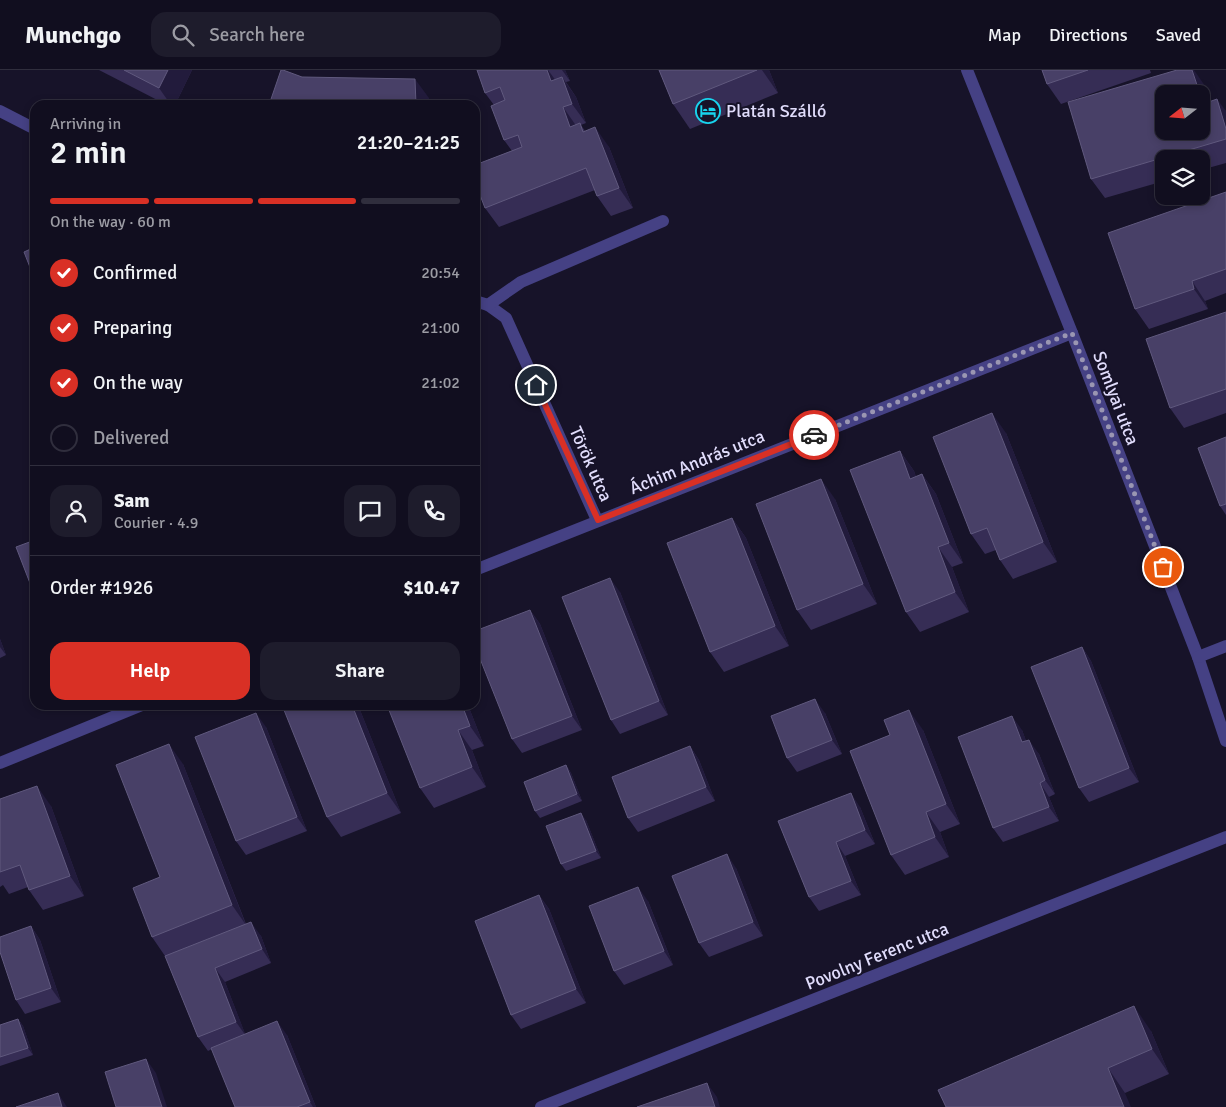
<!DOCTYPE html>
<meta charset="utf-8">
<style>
body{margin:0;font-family:Signika,sans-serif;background:#1e1c2c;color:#f1f3f6;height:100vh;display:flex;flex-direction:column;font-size:19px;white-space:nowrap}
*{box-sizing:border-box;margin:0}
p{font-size:16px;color:#9c9ca4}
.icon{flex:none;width:28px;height:28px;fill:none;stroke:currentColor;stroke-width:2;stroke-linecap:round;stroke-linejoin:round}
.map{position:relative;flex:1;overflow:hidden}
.sheet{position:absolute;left:30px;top:30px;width:450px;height:610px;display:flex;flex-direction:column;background:#110e1f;border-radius:15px;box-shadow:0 2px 8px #0003,0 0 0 1px #302e3d}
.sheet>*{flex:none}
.needle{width:32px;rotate:253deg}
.controls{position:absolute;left:1155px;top:15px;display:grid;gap:10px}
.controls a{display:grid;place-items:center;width:55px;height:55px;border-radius:10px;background:#110e1f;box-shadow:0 2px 8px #0003,0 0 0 1px #302e3d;font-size:25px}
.pin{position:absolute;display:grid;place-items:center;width:42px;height:42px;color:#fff;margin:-21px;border:2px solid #fff;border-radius:50%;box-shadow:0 1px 5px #0007}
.courier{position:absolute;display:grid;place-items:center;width:50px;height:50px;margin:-25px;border:4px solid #d93025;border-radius:50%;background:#fff;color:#222;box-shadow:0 1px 6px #0007}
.summary em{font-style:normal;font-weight:600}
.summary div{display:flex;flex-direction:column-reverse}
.summary{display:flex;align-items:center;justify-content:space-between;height:85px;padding:0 20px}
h1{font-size:32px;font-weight:600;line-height:38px}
.bar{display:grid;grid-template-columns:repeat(4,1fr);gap:8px 5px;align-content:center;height:60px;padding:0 20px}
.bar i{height:6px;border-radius:4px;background:#302e3d}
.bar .current{background:#d93025}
.bar p{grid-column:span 4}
.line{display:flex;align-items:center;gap:12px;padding:0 20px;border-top:1px solid #302e3d}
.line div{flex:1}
.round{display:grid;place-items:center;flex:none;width:52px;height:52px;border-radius:15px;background:#1e1c2c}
ol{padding:0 20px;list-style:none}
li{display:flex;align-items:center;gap:15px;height:55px}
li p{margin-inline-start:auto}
li .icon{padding:5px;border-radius:50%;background:#d93025;color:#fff;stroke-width:4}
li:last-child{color:#9c9ca4}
li i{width:28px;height:28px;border:2px solid #302e3d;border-radius:50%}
.primary-button{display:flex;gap:10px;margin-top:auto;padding:10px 20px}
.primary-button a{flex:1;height:58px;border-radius:15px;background:#d93025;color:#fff;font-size:20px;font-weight:600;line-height:58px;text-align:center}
.primary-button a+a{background:#1e1c2c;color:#f1f3f6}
header{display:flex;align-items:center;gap:30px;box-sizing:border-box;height:70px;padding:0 25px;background:#110e1f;border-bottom:1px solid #302e3d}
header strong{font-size:24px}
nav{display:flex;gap:28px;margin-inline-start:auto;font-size:18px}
.search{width:350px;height:45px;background:#1e1c2c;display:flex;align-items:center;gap:12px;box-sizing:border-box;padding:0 18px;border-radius:15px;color:#9c9ca4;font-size:19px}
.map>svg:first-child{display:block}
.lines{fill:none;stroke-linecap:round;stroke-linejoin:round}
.street{stroke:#454184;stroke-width:12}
.wall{fill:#362d55}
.shaded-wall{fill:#221b3c}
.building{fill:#484067;stroke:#60597e}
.done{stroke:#9a96b2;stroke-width:5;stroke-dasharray:0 9}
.route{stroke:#d93025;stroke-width:6}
.labels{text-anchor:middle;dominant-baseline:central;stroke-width:4;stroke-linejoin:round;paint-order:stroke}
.poi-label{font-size:18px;fill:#e1ddfc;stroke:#171329;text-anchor:start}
.street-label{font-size:18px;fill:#e1ddfc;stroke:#171329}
</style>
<header>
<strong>Munchgo</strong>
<div class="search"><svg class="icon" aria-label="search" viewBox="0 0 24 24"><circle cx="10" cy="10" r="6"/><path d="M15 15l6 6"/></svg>Search here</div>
<nav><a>Map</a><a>Directions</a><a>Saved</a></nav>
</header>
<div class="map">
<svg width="1226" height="1037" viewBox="0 0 1226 1037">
<rect width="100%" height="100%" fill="#171329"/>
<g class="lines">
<g class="street">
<polyline points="967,0 1072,263 1198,587 1226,671"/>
<polyline points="0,41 35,59"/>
<polyline points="475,231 488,235 506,248 597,450"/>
<polyline points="488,235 521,212 663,151"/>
<polyline points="475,500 1072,263"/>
<polyline points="1198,587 1226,576"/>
<polyline points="0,693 142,635"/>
<polyline points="541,1037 1226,767"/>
</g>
</g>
<g class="wall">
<polygon points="99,0 192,0 175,35 167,35"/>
<polygon points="477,0 565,0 570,11 566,12 576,27 586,53 581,55 585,61 609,77 633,138 611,146 597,126 595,120 499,157 485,138 512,81 504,70 494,35 485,23"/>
<polygon points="659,0 769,0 778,23 690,59 673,34"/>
<polygon points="1042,0 1150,0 1151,3 1061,34 1047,14"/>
<polygon points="1205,16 1210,31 1226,41 1226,93 1201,100 1201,89 1164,89 1164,111 1105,128 1091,109"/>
<polygon points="1226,122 1226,223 1205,231 1208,239 1149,259 1135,239"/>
<polygon points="1226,242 1226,343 1184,358 1170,338"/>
<polygon points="1006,363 1057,492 1013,509 1000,490 996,480 985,484 971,464"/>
<polygon points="1226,367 1226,445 1220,436"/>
<polygon points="900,381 914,401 916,407 922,404 936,424 963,493 952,497 969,542 920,562 906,542"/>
<polygon points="475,385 481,399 475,401"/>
<polygon points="835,429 877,534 811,560 797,540"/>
<polygon points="732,448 746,468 789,576 724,602 710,582"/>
<polygon points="620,522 668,645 620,664 611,650"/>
<polygon points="530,540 540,554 582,660 522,683 512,669"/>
<polygon points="0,569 6,585 0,588"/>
<polygon points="1082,577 1091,591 1139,712 1089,732 1079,718"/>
<polygon points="358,635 401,743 341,767 327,747"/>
<polygon points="468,635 484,676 472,680 486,717 434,738 420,718"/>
<polygon points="825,643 842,684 797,702 787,688"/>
<polygon points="266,657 307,761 246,785 236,771"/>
<polygon points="923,660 960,754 940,762 949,787 905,805 891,785"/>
<polygon points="1022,660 1026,671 1039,684 1055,724 1049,727 1059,751 1003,772 993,758"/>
<polygon points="690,676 699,690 715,731 638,762 628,748"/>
<polygon points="183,694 246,854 261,866 271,893 225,912 245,964 287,965 316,1037 235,1037 212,979 208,981 198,967 165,886 152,867 160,807"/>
<polygon points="566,695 571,703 582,731 540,748 535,741"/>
<polygon points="0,729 51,736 84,826 43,840 29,820 28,817 9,824 3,815 0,817"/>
<polygon points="860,737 875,774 845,786 861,825 819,841 809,827 778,751"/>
<polygon points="586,750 601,788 566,801 561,794"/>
<polygon points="736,798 763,866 709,887 699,873"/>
<polygon points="539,825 549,839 586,933 521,959 511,945"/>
<polygon points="648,831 673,895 624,915 614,901"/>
<polygon points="31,856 40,870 61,932 25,944 16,930"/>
<polygon points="18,949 23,956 33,985 0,996 0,955"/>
<polygon points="1151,961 1169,1004 1125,1023 946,1037"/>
</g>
<g class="shaded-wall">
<polygon points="168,0 192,0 175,35 171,35 159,18"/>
<polygon points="547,0 548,0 559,15 551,11"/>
<polygon points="562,0 565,0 570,11"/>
<polygon points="762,0 769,0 778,23"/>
<polygon points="1192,0 1194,0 1205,16 1216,53 1203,34 1201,29 1201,24 1200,24"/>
<polygon points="562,7 576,27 586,53 572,34"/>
<polygon points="415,9 429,28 429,35 416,35"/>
<polygon points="1217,29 1226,41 1226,59"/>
<polygon points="563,37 577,57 570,57"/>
<polygon points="595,57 609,77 633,138 619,118"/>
<polygon points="1192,211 1205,231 1208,239 1194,219"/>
<polygon points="992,343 1006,363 1057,492 1043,472"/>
<polygon points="900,381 914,401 924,429 910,409"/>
<polygon points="475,385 481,399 475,391"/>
<polygon points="922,404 936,424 963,493 949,473"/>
<polygon points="821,409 835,429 877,534 863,514"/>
<polygon points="732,448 746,468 789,576 775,556"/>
<polygon points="938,477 952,497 969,542 955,522"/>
<polygon points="610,508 620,522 668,645 659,631"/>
<polygon points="530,540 540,554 582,660 572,646"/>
<polygon points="0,569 6,585 0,577"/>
<polygon points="1082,577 1091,591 1139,712 1129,698"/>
<polygon points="815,629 825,643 842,684 832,670"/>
<polygon points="352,635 358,635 401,743 387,723"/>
<polygon points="462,635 468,635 484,676 470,656"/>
<polygon points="909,640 923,660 960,754 946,734"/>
<polygon points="256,643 266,657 307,761 297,747"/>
<polygon points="1012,646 1022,660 1032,686 1022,672"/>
<polygon points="458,660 472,680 486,717 472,697"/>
<polygon points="1029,670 1039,684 1055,724 1045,710"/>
<polygon points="169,674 183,694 246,855 232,835"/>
<polygon points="690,676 699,690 715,731 706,717"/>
<polygon points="566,695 571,703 582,731 577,724"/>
<polygon points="1040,713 1049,727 1059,751 1049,737"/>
<polygon points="37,716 51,736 84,826 70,806"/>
<polygon points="851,723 860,737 875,774 865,760"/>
<polygon points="926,742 940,762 949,787 935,767"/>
<polygon points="581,743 586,750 601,788 596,781"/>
<polygon points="836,772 845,786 861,825 851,811"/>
<polygon points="727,784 736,798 763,866 753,852"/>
<polygon points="638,817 648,831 673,895 664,881"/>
<polygon points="539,825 549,839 586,933 576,919"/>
<polygon points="251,852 261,866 271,893 262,879"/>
<polygon points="31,856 40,870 61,932 51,918"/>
<polygon points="215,898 225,912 246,966 236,952"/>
<polygon points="1134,936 1151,961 1169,1004 1152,979"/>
<polygon points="18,949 23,956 33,985 28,978"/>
<polygon points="277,951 287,965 316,1037 313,1037 310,1032"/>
<polygon points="146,989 156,1003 167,1037 162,1037"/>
<polygon points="1108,998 1125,1023 1131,1037 1124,1037"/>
<polygon points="707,1013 717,1027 720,1037 715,1037"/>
<polygon points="58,1023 67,1037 62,1037"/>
</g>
<g class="building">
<polygon points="124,0 168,0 159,18"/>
<polygon points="281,0 283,0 302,7 415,9 416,35 269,35"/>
<polygon points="477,0 547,0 551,11 562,7 572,34 563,37 570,57 580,53 583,62 595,57 619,118 597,126 586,98 485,138 475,112 475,95 522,77 518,65 504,70 491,36 505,30 500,17 485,23"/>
<polygon points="659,0 757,0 673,34"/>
<polygon points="1042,0 1088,0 1047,14"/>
<polygon points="1177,0 1192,0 1200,24 1164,24 1164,61 1201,61 1201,29 1203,34 1217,29 1226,59 1226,69 1091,109 1068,32"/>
<polygon points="1226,122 1226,199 1192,211 1194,219 1135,239 1108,163"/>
<polygon points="35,177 35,210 24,182"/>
<polygon points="1226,242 1226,319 1170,338 1146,269"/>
<polygon points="992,343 1043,472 1000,490 987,458 971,464 933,367"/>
<polygon points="1226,367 1226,434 1220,436 1198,378"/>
<polygon points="900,381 910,409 922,404 949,473 938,477 955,522 906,542 850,400"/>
<polygon points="821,409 863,514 797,540 756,434"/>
<polygon points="732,448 775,556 710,582 667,473"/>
<polygon points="35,470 35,526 16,477"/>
<polygon points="610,508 659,631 611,650 562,527"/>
<polygon points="530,540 572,646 512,669 475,576 475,561"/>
<polygon points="1082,577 1129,698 1079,718 1031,597"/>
<polygon points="815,629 832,670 787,688 771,646"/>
<polygon points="282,635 352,635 387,723 327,747"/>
<polygon points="387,635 462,635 470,656 458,660 472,697 420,718"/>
<polygon points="909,640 946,734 926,742 935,767 891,785 850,681 890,665 884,650"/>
<polygon points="256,643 297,747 236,771 195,667"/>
<polygon points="1012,646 1022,672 1029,670 1045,710 1040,713 1049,737 993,758 958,667"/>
<polygon points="169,674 232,835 152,867 133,818 160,807 116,695"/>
<polygon points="690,676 706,717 628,748 612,707"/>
<polygon points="566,695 577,724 535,741 524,712"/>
<polygon points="37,716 70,806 29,820 20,795 0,802 0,729"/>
<polygon points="851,723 865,760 836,772 851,811 809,827 778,751"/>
<polygon points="581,743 596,781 561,794 546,756"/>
<polygon points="727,784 753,852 699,873 672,806"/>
<polygon points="638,817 664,881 614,901 589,836"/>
<polygon points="539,825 576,919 511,945 475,851"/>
<polygon points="251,852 262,879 215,898 236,952 198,967 165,886"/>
<polygon points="31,856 51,918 16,930 0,882 0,867"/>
<polygon points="1134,936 1152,979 1108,998 1124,1037 946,1037 938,1020"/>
<polygon points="18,949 28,978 0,987 0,955"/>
<polygon points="277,951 310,1032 297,1037 235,1037 211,978"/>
<polygon points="146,989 162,1037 116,1037 105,1002"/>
<polygon points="707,1013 715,1037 637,1037"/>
<polygon points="58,1023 62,1037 16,1037"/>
</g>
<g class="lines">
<polyline class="done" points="814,365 1072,263 1163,497"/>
<polyline class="route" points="536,315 598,450 814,365"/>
</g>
<defs>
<symbol id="hotel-ring" viewBox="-11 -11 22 22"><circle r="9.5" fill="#171329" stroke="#18d4ee" stroke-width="1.5"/><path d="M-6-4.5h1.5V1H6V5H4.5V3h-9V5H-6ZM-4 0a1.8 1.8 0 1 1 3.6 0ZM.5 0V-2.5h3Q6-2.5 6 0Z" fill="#18d4ee"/></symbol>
</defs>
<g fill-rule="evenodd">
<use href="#hotel-ring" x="694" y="27" width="28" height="28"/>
</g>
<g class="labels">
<g class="poi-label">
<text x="726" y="41">Platán Szálló</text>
</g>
<g class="street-label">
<text transform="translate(1116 328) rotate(69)">Somlyai utca</text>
<text transform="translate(697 392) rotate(-22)">Áchim András utca</text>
<text transform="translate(591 394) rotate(66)">Török utca</text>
<text transform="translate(877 886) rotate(-22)">Povolny Ferenc utca</text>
</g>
</g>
</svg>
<div class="controls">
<a><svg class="needle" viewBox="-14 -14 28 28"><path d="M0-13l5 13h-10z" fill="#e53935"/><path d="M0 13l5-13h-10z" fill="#9c9ca4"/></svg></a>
<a><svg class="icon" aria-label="layers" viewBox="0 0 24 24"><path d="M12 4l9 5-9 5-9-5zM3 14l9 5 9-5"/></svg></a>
</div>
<div class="pin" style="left:1163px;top:497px;background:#ea580c"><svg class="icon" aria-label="bag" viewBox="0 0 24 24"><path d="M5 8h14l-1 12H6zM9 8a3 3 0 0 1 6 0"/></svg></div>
<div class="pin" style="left:536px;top:315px;background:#1f2937"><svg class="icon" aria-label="home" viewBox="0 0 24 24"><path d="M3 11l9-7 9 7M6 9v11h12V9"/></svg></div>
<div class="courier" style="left:814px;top:365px"><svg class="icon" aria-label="car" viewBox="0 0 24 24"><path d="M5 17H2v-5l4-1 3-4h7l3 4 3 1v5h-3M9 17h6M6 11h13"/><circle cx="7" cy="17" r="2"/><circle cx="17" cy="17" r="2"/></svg></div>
<section class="sheet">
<div class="summary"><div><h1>2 min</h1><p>Arriving in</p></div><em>21:20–21:25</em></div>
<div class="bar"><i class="current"></i><i class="current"></i><i class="current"></i><i></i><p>On the way · 60 m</p></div>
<ol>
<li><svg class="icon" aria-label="check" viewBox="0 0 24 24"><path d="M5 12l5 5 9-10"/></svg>Confirmed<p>20:54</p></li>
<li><svg class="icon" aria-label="check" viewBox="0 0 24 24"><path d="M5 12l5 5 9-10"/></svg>Preparing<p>21:00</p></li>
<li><svg class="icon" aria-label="check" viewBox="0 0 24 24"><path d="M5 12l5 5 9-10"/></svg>On the way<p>21:02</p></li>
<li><i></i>Delivered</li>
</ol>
<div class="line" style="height:90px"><a class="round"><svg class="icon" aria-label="person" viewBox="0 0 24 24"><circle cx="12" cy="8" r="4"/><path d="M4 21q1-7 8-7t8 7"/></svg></a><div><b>Sam</b><p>Courier · 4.9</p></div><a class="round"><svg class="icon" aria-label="chat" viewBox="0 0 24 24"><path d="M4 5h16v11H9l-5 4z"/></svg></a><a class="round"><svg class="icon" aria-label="phone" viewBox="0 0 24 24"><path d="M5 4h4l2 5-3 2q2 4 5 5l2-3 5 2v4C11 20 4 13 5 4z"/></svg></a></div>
<div class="line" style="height:65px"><div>Order #1926</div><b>$10.47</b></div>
<div class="primary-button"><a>Help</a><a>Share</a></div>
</section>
</div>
